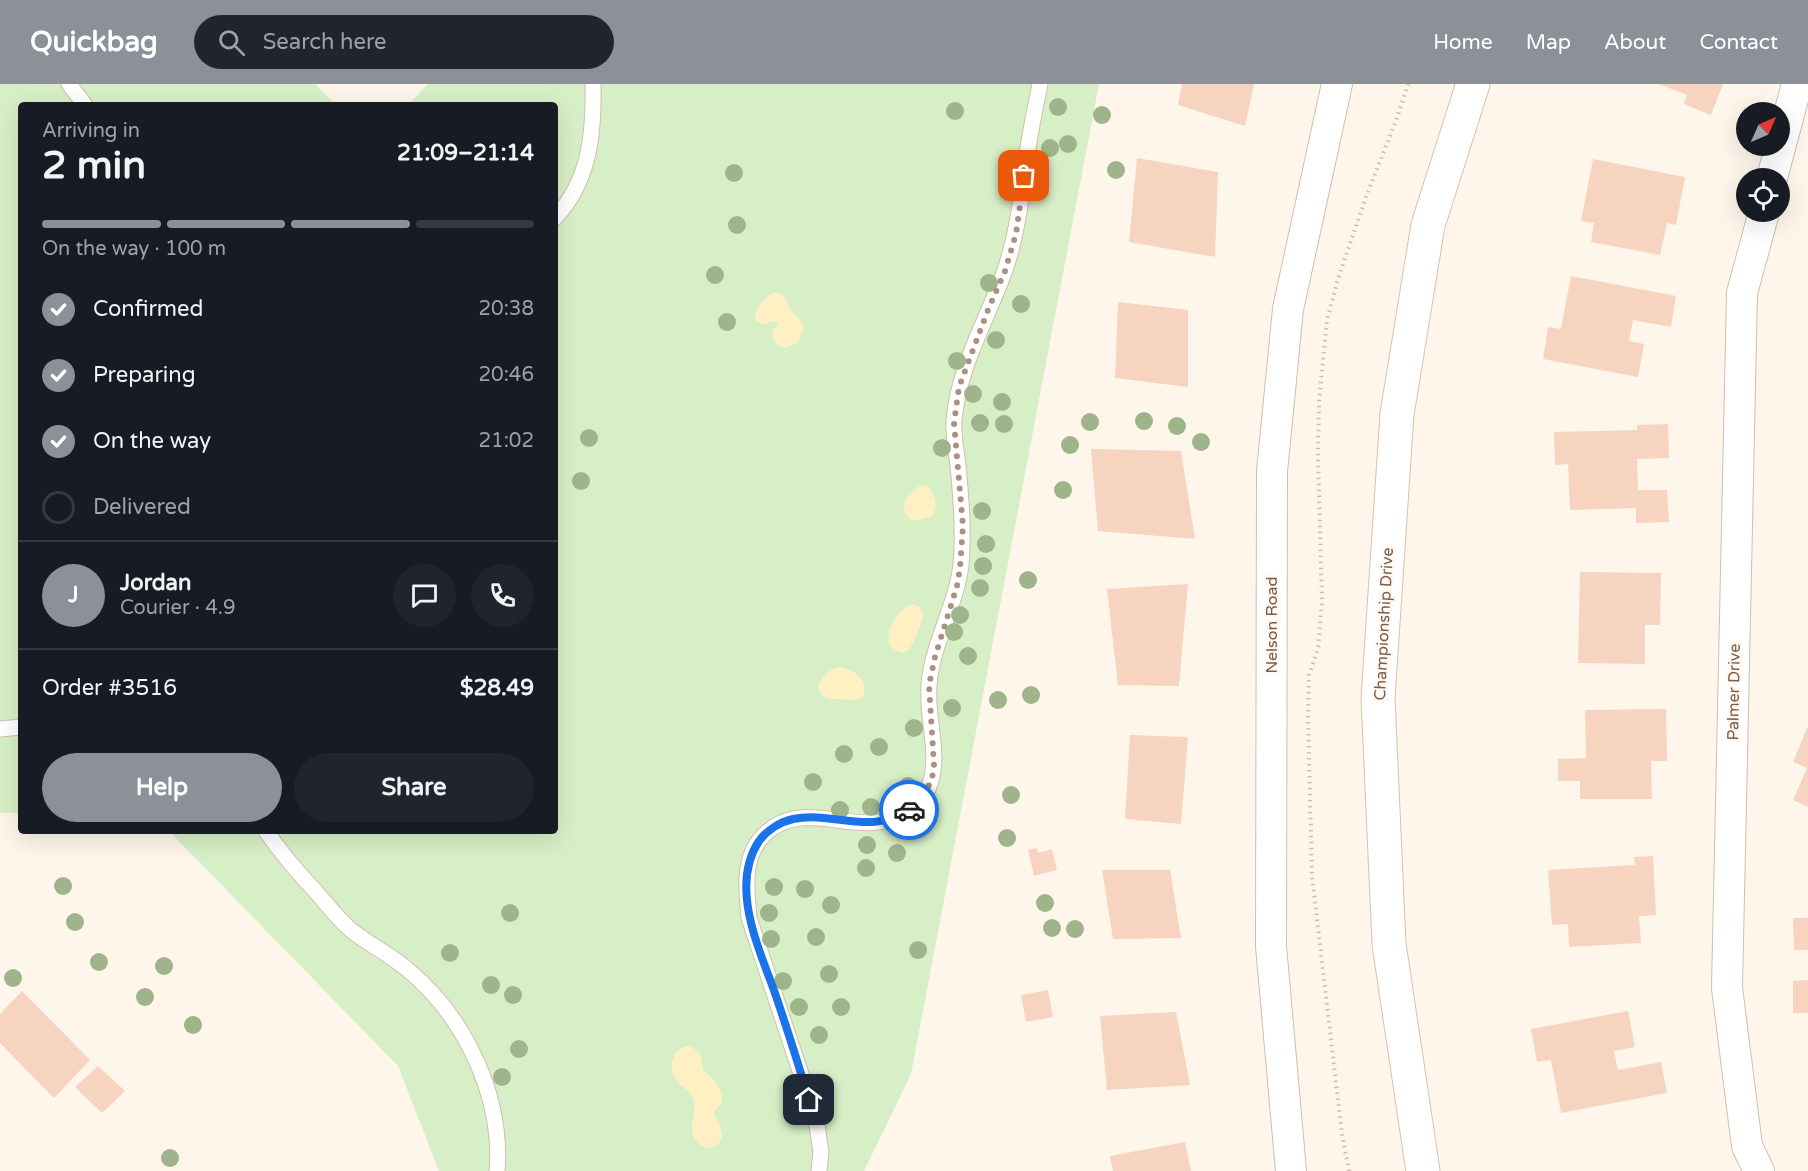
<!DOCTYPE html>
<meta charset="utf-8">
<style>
body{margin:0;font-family:"Varela Round",sans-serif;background:#20242c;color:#f1f3f6;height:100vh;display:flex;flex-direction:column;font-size:22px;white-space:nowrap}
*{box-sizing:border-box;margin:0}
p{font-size:20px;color:#9ea1a6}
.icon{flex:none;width:33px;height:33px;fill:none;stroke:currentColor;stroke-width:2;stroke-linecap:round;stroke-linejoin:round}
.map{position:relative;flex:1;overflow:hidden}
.side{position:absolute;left:18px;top:18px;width:540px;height:732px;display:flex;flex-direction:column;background:#171b24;border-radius:6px;box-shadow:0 6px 24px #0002}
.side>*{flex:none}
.needle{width:39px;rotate:45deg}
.buttons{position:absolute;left:1736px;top:18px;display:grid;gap:12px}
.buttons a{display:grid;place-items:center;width:54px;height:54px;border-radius:50%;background:#171b24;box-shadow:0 6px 24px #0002;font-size:30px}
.pin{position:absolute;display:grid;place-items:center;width:51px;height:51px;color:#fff;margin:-26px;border-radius:12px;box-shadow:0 3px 9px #0006}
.courier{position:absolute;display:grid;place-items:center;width:60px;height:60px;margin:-30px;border:4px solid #1a73e8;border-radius:50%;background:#fff;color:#222;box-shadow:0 2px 8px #0007}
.headline em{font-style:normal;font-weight:700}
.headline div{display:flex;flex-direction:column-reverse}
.headline{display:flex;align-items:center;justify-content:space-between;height:102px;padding:0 24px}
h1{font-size:39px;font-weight:700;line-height:45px}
.bar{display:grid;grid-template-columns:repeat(4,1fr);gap:9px 6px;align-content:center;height:72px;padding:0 24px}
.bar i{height:8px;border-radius:4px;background:#363941}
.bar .selected{background:#8c9099}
.bar p{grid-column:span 4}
.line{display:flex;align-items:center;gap:15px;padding:0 24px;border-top:2px solid #363941}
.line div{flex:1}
.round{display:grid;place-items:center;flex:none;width:63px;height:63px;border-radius:32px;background:#20242c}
ol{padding:0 24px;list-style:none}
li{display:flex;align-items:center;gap:18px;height:66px}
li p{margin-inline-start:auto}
li .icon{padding:6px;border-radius:50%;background:#8c9099;color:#fff;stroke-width:4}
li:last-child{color:#9ea1a6}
li i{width:33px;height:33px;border:3px solid #363941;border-radius:50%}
.action{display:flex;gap:12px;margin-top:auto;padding:12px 24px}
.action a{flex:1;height:69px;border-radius:36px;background:#8c9099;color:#fff;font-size:24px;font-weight:700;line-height:69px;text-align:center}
.action a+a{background:#20242c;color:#f1f3f6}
header{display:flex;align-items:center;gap:36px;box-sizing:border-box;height:84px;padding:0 30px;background:#8c9099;color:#fff}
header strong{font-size:28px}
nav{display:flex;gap:33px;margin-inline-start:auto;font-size:21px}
.search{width:420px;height:54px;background:#20242c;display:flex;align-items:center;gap:15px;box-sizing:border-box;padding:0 21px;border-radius:33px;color:#9ea1a6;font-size:22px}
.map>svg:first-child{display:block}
.green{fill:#d7efc6}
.sand{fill:#fff0c4}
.building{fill:#f7d4bf}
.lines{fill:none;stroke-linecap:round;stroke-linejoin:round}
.lane-casing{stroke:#d3bdae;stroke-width:17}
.street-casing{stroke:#d3bdae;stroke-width:32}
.secondary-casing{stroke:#d9c0ad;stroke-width:35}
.path{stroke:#ddb7a1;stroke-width:4;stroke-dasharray:1.5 4.5;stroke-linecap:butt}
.lane{stroke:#fff;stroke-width:15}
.street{stroke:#fff;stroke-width:30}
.secondary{stroke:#fff;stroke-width:33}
.tree{fill:#9fb48b}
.done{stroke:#aa9181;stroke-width:6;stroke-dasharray:0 10.8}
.route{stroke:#1a73e8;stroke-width:8}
.labels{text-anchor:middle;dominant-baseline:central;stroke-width:6;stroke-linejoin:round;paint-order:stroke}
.street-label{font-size:16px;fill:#7d5b49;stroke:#fffaf3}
</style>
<header>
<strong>Quickbag</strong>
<div class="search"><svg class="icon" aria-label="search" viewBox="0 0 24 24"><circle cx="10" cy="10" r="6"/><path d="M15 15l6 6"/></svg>Search here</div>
<nav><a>Home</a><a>Map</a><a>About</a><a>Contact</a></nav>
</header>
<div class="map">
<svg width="1808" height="1087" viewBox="0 0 1808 1087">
<rect width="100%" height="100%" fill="#fef6ea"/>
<g class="green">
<polygon points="0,0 315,0 336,21 21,21 21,729 0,729"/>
<polygon points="428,0 1099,0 911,990 864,1087 439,1087 398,982 169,747 555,747 555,21 408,21"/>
</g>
<g class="sand">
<path d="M774 208C786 209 785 215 790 224 794 231 801 235 804 244L798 258 786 264 778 262 773 255 772 247 778 240 776 237C767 238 760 244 755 234 756 224 766 212 774 208Z"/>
<path d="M922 401 928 402 930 404C935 415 939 422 932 432L913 437C904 431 903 425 905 416L919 402Z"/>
<path d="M913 520C929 525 922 536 918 547 912 562 906 579 889 560 885 545 899 525 913 520Z"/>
<path d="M837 583C853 585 869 594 863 612 853 619 848 615 838 615 827 615 821 614 818 602 822 592 827 588 837 583Z"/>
<path d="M687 962 693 964 701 972 703 985 717 1000 721 1009 722 1018 714 1028C716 1039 729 1051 717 1061 713 1064 708 1064 703 1063 681 1046 700 1032 693 1014 691 1007 681 1003 677 997 668 984 671 966 687 962Z"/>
</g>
<g class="building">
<polygon points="1182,0 1254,0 1245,42 1178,21"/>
<polygon points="1659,0 1723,0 1711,31 1684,20 1687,11"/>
<polygon points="1137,74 1218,88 1215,173 1129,158"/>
<polygon points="1593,75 1685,93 1676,141 1667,139 1660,171 1591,158 1594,139 1581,137"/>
<polygon points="1571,192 1676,212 1671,243 1633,236 1629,257 1644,260 1638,293 1543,275 1548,243 1561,245"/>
<polygon points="1118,218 1188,226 1188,303 1115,294"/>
<polygon points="1668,340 1669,374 1637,375 1638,406 1667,406 1669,438 1636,439 1636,424 1570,426 1568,380 1555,381 1554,348 1637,346 1637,341"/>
<polygon points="1091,365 1181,367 1195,455 1098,447"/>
<polygon points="1580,488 1661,489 1660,541 1645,541 1645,580 1578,579"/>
<polygon points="1188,500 1179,602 1118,601 1107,505"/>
<polygon points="1666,625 1667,677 1651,677 1652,715 1580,715 1580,697 1558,697 1558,675 1586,674 1585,626"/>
<polygon points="1808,642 1808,723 1793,716 1807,684 1793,678"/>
<polygon points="1130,651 1188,653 1181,740 1125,735"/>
<polygon points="1037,764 1038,769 1052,765 1057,786 1034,792 1028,766"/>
<polygon points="1653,772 1656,831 1639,832 1641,859 1569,863 1568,840 1552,841 1548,786 1635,781 1634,773"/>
<polygon points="1102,786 1170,786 1181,854 1113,855"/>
<polygon points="1793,834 1808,834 1808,866 1794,866"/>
<polygon points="1808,896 1808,929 1793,929 1793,897"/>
<polygon points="1048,906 1053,933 1026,938 1021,911"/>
<polygon points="22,907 90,976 54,1014 0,959 0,930"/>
<polygon points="1628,927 1635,963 1614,967 1618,986 1661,978 1667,1009 1561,1029 1551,976 1537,978 1531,945"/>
<polygon points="1176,928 1190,1001 1107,1006 1100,932"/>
<polygon points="98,982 125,1007 102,1029 75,1003"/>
<polygon points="1185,1058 1191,1087 1113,1087 1110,1072"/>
</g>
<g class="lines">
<defs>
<g id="lane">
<polyline points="69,0 85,21"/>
<path d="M555 134C590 96 594 50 593 0"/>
<polyline points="0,645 21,643"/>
<path d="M266 747C281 769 299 790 318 810 329 823 339 836 352 847 370 861 391 871 408 886 465 933 503 1013 497 1087"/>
<path d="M819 1087 821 1068 816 1035 749 834C748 818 745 801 748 784 750 771 756 758 766 749 807 711 860 759 908 727 917 721 923 715 928 705 942 673 926 636 929 601 932 560 956 522 961 481 964 447 961 415 958 381 956 367 953 351 954 337 958 284 987 236 1005 186 1017 151 1021 115 1026 79 1029 52 1035 26 1040 0"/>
</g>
<g id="street">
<polyline points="1772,94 1797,0"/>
<polyline points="1291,1087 1271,862 1272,387 1288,225 1337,0"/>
<polyline points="1759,1087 1747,1062 1727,904 1742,209 1764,128"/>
</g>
<polyline id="secondary" points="1423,1087 1389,860 1378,614 1397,330 1428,141 1473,0"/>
</defs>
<use href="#lane" class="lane-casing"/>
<use href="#street" class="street-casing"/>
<use href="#secondary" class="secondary-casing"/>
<polyline class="path" points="1349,1087 1342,1050 1312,792 1308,633 1309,591 1318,565 1322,516 1318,371 1319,318 1327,236 1338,195 1366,113 1397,34 1408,0"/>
<use href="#lane" class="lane"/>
<use href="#street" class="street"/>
<use href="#secondary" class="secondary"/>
</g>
<g class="tree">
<circle cx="1058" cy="23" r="9"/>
<circle cx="955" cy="27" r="9"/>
<circle cx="1102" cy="31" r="9"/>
<circle cx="1068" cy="60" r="9"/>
<circle cx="1050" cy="64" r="9"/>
<circle cx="1116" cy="86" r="9"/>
<circle cx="734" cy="89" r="9"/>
<circle cx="1012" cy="102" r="9"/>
<circle cx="737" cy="141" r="9"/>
<circle cx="715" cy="191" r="9"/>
<circle cx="989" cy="199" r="9"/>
<circle cx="1021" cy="220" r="9"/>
<circle cx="727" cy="238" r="9"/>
<circle cx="996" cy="256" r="9"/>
<circle cx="957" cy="277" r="9"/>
<circle cx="973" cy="310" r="9"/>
<circle cx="1002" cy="318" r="9"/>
<circle cx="1144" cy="337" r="9"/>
<circle cx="1090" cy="338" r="9"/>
<circle cx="980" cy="339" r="9"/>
<circle cx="1004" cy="340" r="9"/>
<circle cx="1177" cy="342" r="9"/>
<circle cx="589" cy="354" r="9"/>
<circle cx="1201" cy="358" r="9"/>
<circle cx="1070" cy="361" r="9"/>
<circle cx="942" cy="364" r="9"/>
<circle cx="581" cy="397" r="9"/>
<circle cx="1063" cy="406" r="9"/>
<circle cx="982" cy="427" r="9"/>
<circle cx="986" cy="460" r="9"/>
<circle cx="983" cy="482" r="9"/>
<circle cx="1028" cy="496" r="9"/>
<circle cx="980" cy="504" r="9"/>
<circle cx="960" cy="531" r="9"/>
<circle cx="954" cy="548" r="9"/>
<circle cx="968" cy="572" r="9"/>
<circle cx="1031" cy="611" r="9"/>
<circle cx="998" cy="616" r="9"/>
<circle cx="952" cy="624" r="9"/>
<circle cx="914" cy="644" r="9"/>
<circle cx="879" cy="663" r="9"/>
<circle cx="844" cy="670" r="9"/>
<circle cx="813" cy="698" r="9"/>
<circle cx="908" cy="702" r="9"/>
<circle cx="1011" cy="711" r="9"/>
<circle cx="871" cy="723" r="9"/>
<circle cx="840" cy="726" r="9"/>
<circle cx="1007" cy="754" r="9"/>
<circle cx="867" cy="761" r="9"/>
<circle cx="897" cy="769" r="9"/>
<circle cx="866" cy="784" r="9"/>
<circle cx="63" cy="802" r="9"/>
<circle cx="774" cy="803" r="9"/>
<circle cx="805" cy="805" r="9"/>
<circle cx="1045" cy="819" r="9"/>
<circle cx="831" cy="821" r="9"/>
<circle cx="510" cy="829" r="9"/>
<circle cx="769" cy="829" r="9"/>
<circle cx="75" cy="838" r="9"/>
<circle cx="1052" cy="844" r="9"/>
<circle cx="1075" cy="845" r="9"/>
<circle cx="816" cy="853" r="9"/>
<circle cx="771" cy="855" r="9"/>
<circle cx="918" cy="866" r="9"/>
<circle cx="450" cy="869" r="9"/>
<circle cx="99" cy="878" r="9"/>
<circle cx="164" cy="882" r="9"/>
<circle cx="829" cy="890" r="9"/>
<circle cx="13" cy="894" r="9"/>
<circle cx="783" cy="897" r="9"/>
<circle cx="491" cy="901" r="9"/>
<circle cx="513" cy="911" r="9"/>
<circle cx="145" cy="913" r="9"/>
<circle cx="799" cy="923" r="9"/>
<circle cx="841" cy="923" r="9"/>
<circle cx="193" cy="941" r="9"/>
<circle cx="819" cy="951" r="9"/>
<circle cx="519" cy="965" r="9"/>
<circle cx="502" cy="993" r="9"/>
<circle cx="170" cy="1074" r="9"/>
</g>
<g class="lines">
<polyline class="done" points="909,726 921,717 932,695 934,681 929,601 935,573 957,502 960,484 963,442 954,339 959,303 988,226 1005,187 1016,150 1024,92"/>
<path class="route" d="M809 1016C799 982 788 948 777 915 761 868 728 804 759 757 767 746 780 738 793 735 834 727 869 752 909 726"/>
</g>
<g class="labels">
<g class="street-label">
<text transform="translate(1384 540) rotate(-87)">Championship Drive</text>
<text transform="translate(1272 541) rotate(-90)">Nelson Road</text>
<text transform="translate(1734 608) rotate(-89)">Palmer Drive</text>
</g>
</g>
</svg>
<div class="buttons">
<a><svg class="needle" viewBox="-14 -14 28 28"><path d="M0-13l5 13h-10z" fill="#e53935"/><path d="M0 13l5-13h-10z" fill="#9ea1a6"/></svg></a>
<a><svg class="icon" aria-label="locate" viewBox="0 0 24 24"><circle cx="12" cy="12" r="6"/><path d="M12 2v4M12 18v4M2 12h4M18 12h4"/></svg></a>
</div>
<div class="pin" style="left:1024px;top:92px;background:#ea580c"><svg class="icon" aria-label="bag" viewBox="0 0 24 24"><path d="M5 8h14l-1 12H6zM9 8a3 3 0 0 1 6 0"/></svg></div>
<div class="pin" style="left:809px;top:1016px;background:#1f2937"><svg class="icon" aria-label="home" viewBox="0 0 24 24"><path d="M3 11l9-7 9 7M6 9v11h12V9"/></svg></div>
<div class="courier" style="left:909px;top:726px"><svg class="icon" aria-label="car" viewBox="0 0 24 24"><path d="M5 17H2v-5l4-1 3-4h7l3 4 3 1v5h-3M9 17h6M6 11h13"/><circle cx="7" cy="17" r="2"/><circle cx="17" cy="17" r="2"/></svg></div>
<section class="side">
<div class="headline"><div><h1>2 min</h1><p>Arriving in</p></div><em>21:09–21:14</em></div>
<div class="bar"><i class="selected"></i><i class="selected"></i><i class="selected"></i><i></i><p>On the way · 100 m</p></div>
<ol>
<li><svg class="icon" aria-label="check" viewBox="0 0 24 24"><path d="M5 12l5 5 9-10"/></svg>Confirmed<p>20:38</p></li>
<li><svg class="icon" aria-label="check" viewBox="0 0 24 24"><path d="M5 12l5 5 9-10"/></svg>Preparing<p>20:46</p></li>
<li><svg class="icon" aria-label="check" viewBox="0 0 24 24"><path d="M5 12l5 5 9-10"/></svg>On the way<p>21:02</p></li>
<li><i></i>Delivered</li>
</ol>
<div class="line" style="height:108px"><b class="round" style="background:#8c9099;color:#fff">J</b><div><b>Jordan</b><p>Courier · 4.9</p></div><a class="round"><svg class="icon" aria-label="chat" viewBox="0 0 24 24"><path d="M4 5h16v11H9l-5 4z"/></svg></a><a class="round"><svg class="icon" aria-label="phone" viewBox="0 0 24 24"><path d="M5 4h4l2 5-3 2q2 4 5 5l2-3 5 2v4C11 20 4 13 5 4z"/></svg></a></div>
<div class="line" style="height:78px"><div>Order #3516</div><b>$28.49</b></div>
<div class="action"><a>Help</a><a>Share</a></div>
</section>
</div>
